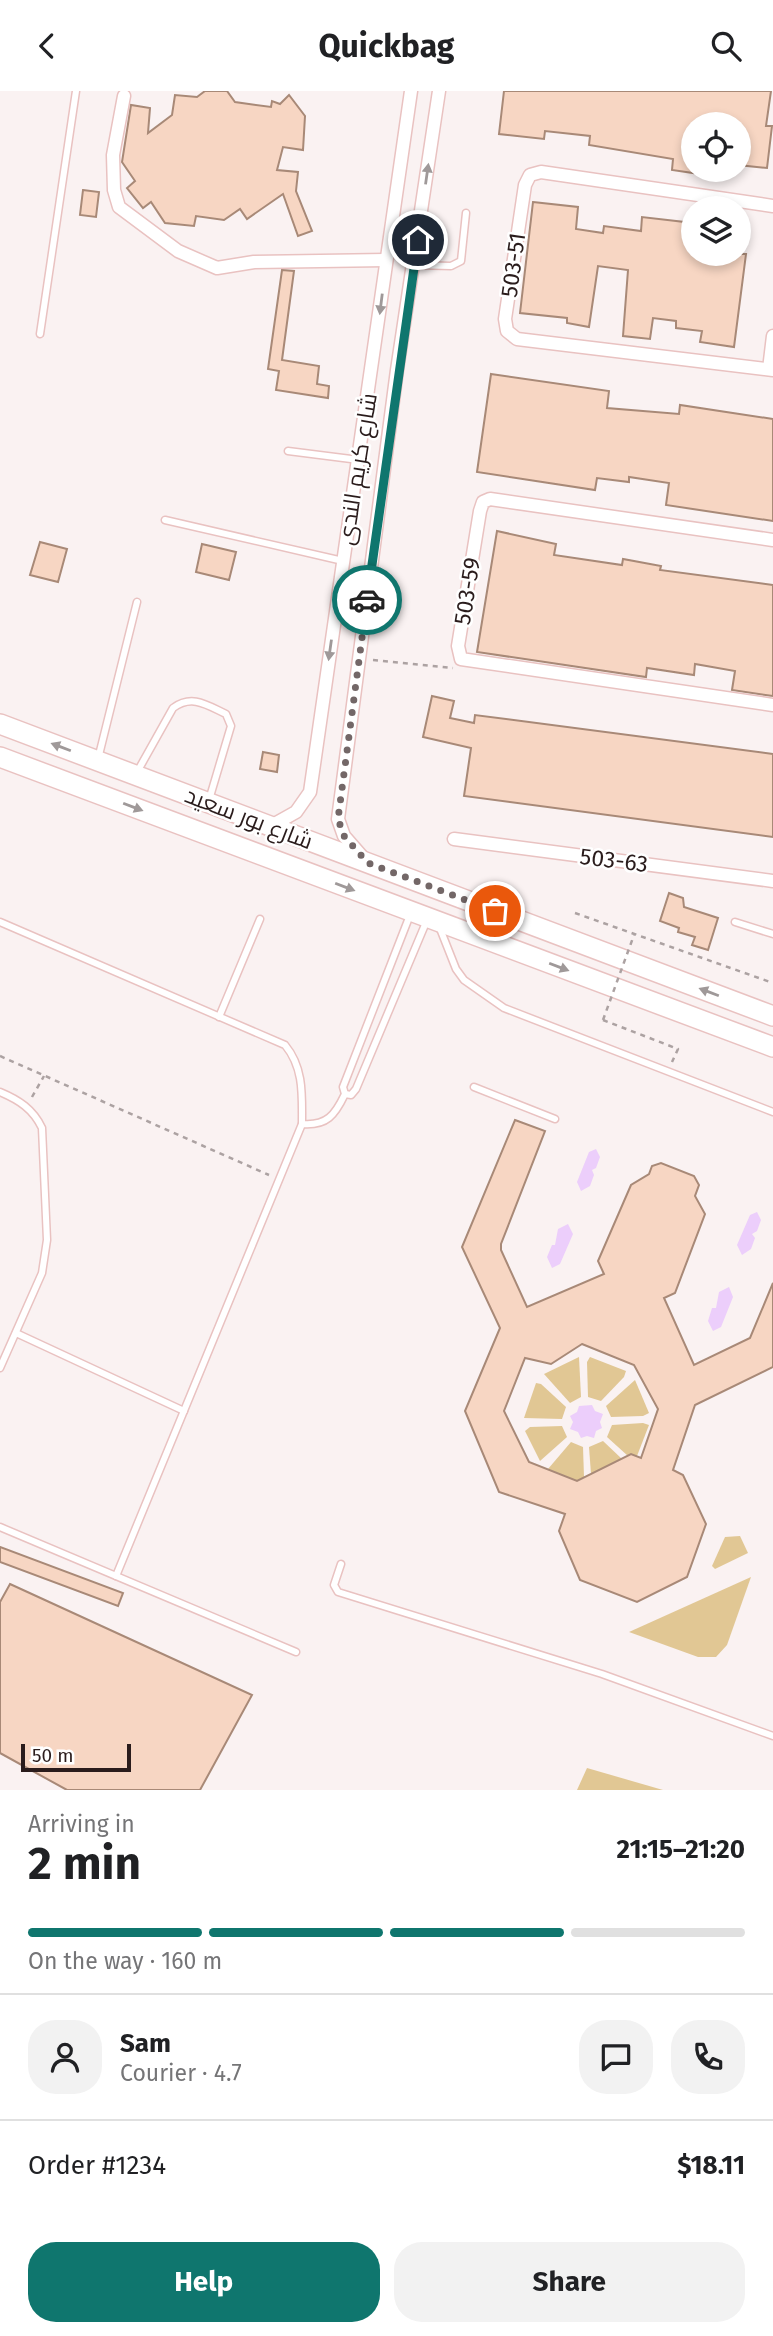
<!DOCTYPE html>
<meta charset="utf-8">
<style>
body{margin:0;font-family:"Fira Sans",Cairo,sans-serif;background:#f2f2f2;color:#202124;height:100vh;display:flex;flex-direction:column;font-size:26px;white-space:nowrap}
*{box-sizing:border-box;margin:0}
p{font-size:23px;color:#757577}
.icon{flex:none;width:38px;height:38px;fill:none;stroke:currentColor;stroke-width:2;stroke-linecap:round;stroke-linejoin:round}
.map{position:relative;height:1699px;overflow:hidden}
.drawer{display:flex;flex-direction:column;background:#fff;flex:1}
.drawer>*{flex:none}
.fabs{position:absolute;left:681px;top:21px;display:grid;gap:14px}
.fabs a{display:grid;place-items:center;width:70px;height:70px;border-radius:50%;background:#fff;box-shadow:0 4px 10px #0003;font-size:35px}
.scale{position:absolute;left:21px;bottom:18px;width:110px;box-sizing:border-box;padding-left:7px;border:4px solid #2a1c1c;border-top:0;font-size:19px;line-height:24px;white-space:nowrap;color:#2a1c1c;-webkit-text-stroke:5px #fff;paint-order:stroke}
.pin{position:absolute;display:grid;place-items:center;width:60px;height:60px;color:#fff;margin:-30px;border:4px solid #fff;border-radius:50%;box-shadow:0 2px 7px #0007}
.courier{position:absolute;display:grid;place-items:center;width:70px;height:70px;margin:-35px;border:5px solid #0f766e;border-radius:50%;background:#fff;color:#222;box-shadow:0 2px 9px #0007}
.summary em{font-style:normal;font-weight:700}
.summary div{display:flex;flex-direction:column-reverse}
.summary{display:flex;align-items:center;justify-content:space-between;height:119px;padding:0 28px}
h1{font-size:46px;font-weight:700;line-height:52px}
.bar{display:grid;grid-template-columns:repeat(4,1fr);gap:10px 7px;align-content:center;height:84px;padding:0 28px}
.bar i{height:9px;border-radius:5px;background:#e0e0e0}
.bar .selected{background:#0f766e}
.bar p{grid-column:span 4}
.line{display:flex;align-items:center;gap:18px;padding:0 28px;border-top:2px solid #e0e0e0}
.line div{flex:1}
.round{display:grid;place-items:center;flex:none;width:74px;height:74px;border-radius:28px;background:#f2f2f2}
.button{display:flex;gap:14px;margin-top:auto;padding:14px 28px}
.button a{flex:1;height:80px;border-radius:28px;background:#0f766e;color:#fff;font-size:28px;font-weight:700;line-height:80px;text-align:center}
.button a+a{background:#f2f2f2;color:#202124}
header{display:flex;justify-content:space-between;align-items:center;height:91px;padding:0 28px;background:#fff;font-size:32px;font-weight:700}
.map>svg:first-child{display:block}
.green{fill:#e1c794}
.water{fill:#eccefb}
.building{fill:#f7d6c3;stroke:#a88977;stroke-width:2;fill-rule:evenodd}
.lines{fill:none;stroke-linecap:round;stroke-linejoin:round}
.service-casing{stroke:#e9c2c1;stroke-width:9}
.minor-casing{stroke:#e9c2c1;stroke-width:15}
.primary-casing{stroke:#e9c2c1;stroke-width:22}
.path{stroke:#aca2a2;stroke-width:2.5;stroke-dasharray:5 5;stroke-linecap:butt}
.service{stroke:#fff;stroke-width:6}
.minor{stroke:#fff;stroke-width:12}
.primary{stroke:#fff;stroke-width:19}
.path-bridge{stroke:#aca2a2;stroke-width:2.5;stroke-dasharray:5 5;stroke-linecap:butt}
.oneway{fill:#9f9999}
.done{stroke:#736767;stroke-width:7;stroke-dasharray:0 12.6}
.route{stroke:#0f766e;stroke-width:9}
.labels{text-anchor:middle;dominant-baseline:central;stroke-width:5;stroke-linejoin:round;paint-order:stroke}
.street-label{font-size:23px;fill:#2a1c1c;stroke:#fff}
</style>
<header><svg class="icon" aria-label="back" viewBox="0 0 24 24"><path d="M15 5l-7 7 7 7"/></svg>Quickbag<svg class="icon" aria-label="search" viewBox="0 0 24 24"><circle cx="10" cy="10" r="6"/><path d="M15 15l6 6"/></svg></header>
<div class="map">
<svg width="773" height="1699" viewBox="0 0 773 1699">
<rect width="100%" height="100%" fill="#faf2f2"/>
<g class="green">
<polygon points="579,1266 581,1306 570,1312 544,1283"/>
<polygon points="590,1266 626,1280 624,1286 601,1310 588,1306 587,1271"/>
<polygon points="635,1289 649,1322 643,1325 611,1326 606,1315"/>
<polygon points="536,1292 541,1293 566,1316 562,1328 524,1327"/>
<polygon points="643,1332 649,1334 637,1365 628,1365 607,1346 612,1334"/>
<polygon points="562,1335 567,1346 540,1370 525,1340 530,1336"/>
<polygon points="603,1350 622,1368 591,1383 589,1356"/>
<polygon points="571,1351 583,1356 584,1386 577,1390 548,1378"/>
<polygon points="740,1445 748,1462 715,1478 712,1475 725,1446"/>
<polygon points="751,1486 727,1554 716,1566 698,1566 629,1541"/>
<polygon points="587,1677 663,1699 577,1699"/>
</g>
<g class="water">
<polygon points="596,1058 600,1066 596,1077 592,1079 594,1084 590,1095 581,1100 577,1091 589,1061"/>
<polygon points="757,1121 761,1129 757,1140 752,1143 755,1147 751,1158 742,1164 737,1154 750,1124"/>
<polygon points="568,1133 573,1143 560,1173 552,1177 547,1166 552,1154 555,1154 558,1138"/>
<polygon points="729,1196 733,1206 721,1236 713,1240 708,1230 712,1217 716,1217 719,1201"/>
<polygon points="592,1314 595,1320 603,1323 600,1331 602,1337 596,1340 594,1347 587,1345 581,1347 578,1341 570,1338 573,1331 570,1325 577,1321 579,1315"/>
</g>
<g class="building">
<polygon points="205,0 227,0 235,11 271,16 272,10 280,13 289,4 305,25 303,59 283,56 277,79 298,81 296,100 312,140 298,145 283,103 247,128 240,118 224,129 196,125 194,135 165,132 151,111 143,117 127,97 135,90 122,71 131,14 150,17 148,42 172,24 175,4 197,6"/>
<polygon points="504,0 771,0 766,35 772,35 767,77 738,74 738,33 693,33 693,82 672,79 673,68 589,54 590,45 545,40 544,48 499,43"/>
<polygon points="83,99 99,101 96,126 80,124"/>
<polygon points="533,111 578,116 576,138 603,142 604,135 641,140 642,126 693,132 693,163 746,163 734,256 700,251 702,240 676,237 676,230 653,227 650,248 623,245 628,179 598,175 589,236 567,232 567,227 520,222"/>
<polygon points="282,179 294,180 282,269 319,275 317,293 329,295 328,307 276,299 279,280 268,278"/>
<polygon points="491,283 609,300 607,317 679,323 680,314 773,328 773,430 666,414 669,392 629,386 629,391 597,387 595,399 477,381"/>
<polygon points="497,440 556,453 554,464 622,474 623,468 661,475 660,479 773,494 773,605 732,599 735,580 695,573 694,584 647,577 646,586 477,561"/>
<polygon points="40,451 67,458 58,491 30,484"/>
<polygon points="202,453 236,461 229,489 196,481"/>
<polygon points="432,605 454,610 450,627 474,632 475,624 773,663 773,746 464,705 471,657 423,646"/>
<polygon points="263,661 279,664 277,681 260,678"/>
<polygon points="669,802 683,807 684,816 718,827 708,859 692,854 695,846 678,841 679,837 660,830"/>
<path d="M515 1029 545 1040 501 1153V1159L527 1216 604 1183 598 1170 631 1094 649 1083 652 1075 661 1072 694 1085 699 1094 695 1105 705 1123 675 1202 664 1207 694 1274 750 1247 773 1192V1276L695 1314 673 1379 683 1384 706 1433 687 1486 637 1511 580 1489 559 1440 565 1423 499 1401 465 1320 500 1237 462 1156ZM582 1253 634 1274 658 1318 641 1367 631 1363 577 1390 529 1371 504 1320 525 1267 551 1273Z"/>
<polygon points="0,1456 123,1502 118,1515 0,1471"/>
<polygon points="10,1493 252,1604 200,1699 67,1699 0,1662 0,1511"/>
</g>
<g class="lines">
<defs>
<g id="service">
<polyline points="414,174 451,175 461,170 466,122"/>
<polyline points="40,243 76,0"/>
<polyline points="288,360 359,369"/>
<polyline points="165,429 343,470"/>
<polyline points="98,668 137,511"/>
<path d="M136 683 173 617C192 603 207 614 226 623L231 635 209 709"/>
<path d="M0 831 285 954C304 977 302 1004 302 1033L116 1485"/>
<polyline points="735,831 773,843"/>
<polyline points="439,835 456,878 464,889 504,917 773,1021"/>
<polyline points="219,926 260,828"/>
<polyline points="474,996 555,1028"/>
<path d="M0 1001C19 1009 33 1018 42 1037L47 1149 42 1182 0 1277"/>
<polyline points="345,1003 351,1004 356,998 427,829"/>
<path d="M302 1033C327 1035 335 1024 345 1003L343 996 410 824"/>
<polyline points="16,1242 184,1320"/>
<polyline points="0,1436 296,1561"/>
<polyline points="341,1473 334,1494 338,1501 602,1583 773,1645"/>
</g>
<g id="minor">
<polyline points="124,5 113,64 114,99 119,116 178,160 217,177 254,171 386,169"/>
<polyline points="773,115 541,81 530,84 525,94 505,228 507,240 517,248 773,279"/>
<polyline points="769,278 773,245"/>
<polyline points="773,449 490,408 483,411 480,420 458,555 461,568 773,614"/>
<polyline points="271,735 296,721 310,701 411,0"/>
<polyline points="454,748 773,790"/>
<polyline points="365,769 344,745 338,728 397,279 439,0"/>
</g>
<g id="primary">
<polyline points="0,633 773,925"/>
<polyline points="0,666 773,956"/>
</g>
</defs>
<use href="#service" class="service-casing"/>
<use href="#minor" class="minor-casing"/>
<use href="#primary" class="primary-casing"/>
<g class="path">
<polyline points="373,569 453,577"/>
<polyline points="575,822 773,892"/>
<polyline points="603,929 678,958 672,971"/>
<polyline points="0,965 269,1084"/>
<polyline points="32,1006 44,985"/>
</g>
<use href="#service" class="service"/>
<use href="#minor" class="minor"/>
<use href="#primary" class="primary"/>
<polyline class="path-bridge" points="603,929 634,844"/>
</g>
<defs><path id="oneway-solid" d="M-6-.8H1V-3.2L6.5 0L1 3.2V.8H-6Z" transform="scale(1.75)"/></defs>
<g class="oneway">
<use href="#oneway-solid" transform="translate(427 83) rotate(-82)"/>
<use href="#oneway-solid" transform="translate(381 213) rotate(97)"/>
<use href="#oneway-solid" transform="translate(330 559) rotate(98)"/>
<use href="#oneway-solid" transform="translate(61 656) rotate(-159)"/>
<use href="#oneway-solid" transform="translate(133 716) rotate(21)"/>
<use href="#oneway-solid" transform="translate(345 796) rotate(21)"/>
<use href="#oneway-solid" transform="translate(559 876) rotate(21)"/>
<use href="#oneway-solid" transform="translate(709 901) rotate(-159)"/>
</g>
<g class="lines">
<polyline class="done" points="367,509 338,728 344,745 368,772 495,820"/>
<polyline class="route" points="367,509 418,149"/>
</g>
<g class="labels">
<g class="street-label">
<text transform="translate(513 174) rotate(-82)">503-51</text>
<text transform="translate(357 378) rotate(-81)">شارع كريم الندى</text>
<text transform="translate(467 500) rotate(-81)">503-59</text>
<text transform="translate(249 727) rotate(21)">شارع بور سعيد</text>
<text transform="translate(614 769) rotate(7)">503-63</text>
</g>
</g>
</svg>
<div class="fabs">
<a><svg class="icon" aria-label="locate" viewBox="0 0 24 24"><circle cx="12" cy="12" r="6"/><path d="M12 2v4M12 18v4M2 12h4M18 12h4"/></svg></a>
<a><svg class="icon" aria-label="layers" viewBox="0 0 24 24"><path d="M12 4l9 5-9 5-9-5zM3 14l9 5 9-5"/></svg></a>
</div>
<div class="scale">50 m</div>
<div class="pin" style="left:495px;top:820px;background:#ea580c"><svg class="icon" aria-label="bag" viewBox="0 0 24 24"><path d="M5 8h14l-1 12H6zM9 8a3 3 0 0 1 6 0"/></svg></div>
<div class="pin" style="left:418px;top:149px;background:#1f2937"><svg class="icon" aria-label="home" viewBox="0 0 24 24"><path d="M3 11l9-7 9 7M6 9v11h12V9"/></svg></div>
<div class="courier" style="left:367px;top:509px"><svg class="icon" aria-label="car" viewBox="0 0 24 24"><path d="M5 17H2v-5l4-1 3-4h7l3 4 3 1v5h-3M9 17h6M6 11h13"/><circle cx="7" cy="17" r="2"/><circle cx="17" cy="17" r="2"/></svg></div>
</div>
<section class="drawer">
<div class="summary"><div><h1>2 min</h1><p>Arriving in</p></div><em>21:15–21:20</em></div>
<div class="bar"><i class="selected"></i><i class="selected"></i><i class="selected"></i><i></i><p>On the way · 160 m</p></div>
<div class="line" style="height:126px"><a class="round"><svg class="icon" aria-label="person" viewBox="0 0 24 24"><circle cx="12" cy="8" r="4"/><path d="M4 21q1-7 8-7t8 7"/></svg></a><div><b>Sam</b><p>Courier · 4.7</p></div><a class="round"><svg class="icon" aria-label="chat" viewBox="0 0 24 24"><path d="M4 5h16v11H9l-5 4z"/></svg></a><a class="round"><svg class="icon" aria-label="phone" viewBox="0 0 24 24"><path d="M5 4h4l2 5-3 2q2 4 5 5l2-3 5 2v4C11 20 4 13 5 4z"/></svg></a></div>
<div class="line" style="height:91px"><div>Order #1234</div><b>$18.11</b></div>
<div class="button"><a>Help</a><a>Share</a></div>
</section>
